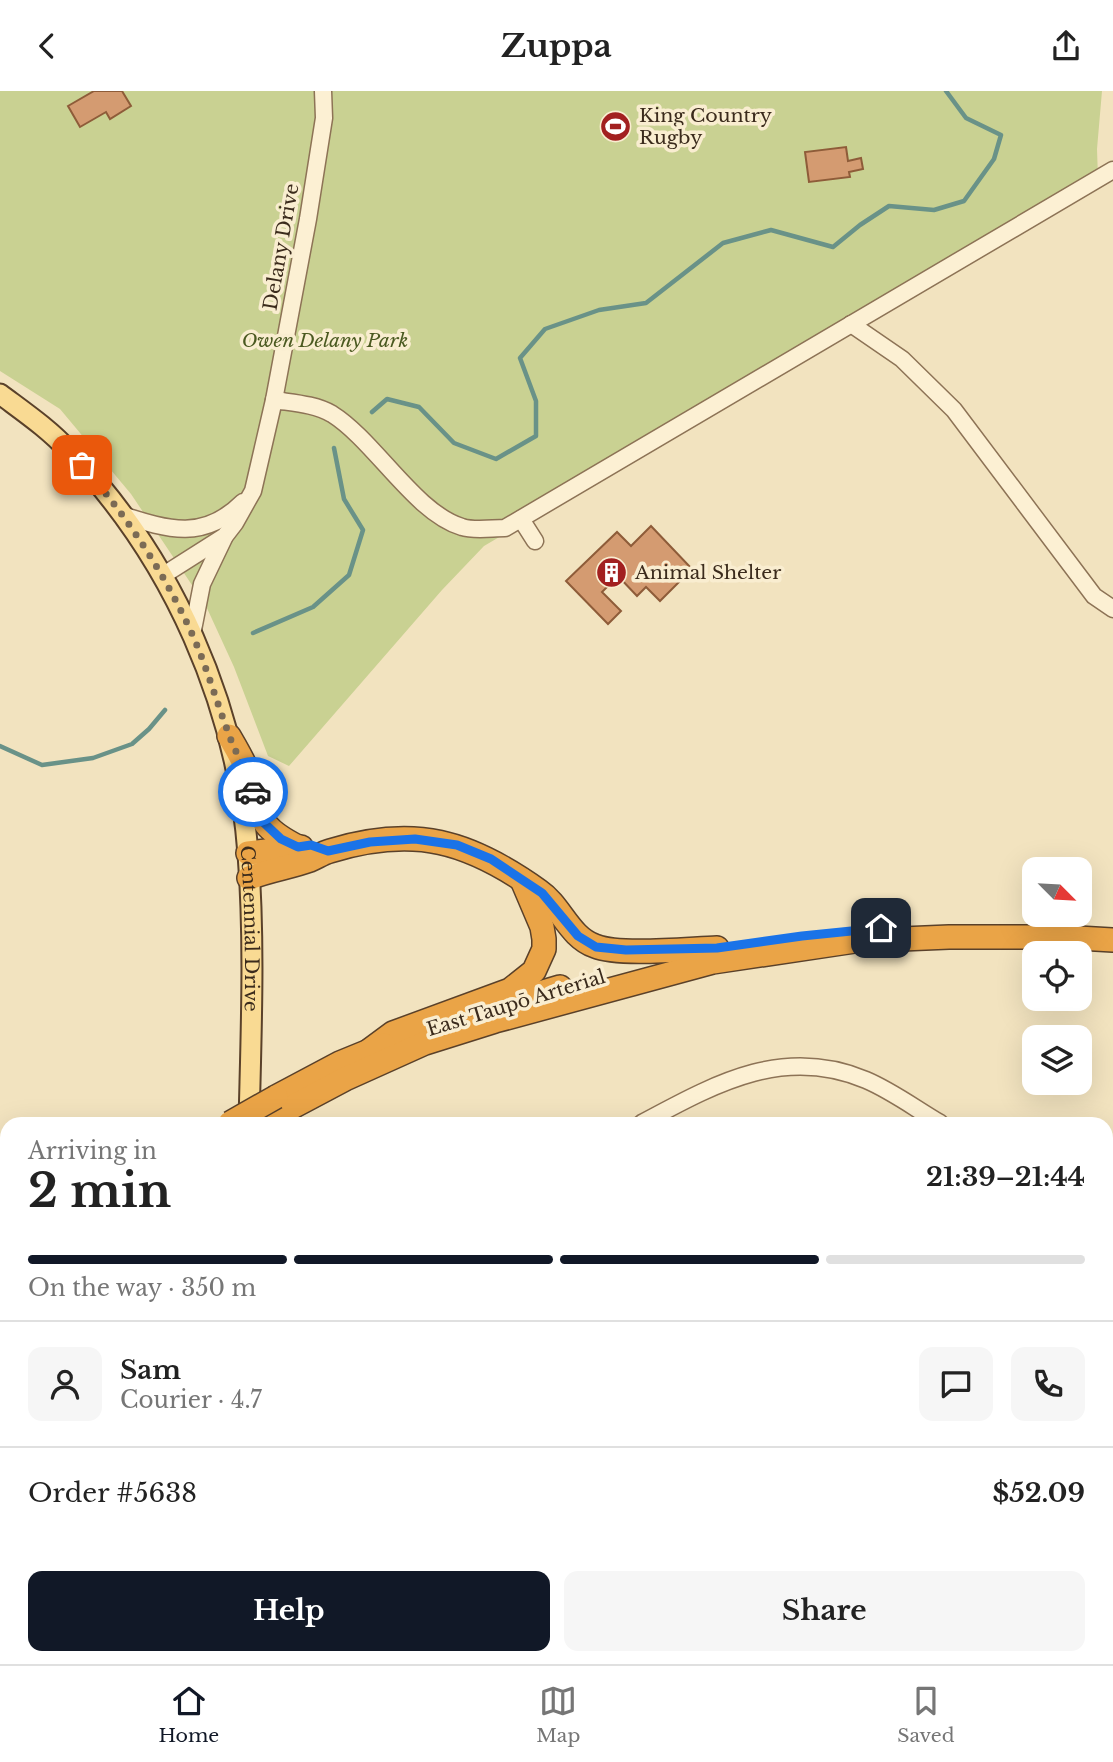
<!DOCTYPE html>
<meta charset="utf-8">
<style>
body{margin:0;font-family:"Libre Baskerville",serif;background:#f6f6f6;color:#222;height:100vh;display:flex;flex-direction:column;font-size:26px;white-space:nowrap}
*{box-sizing:border-box;margin:0}
p{font-size:23px;color:#767676}
.icon{flex:none;width:38px;height:38px;fill:none;stroke:currentColor;stroke-width:2;stroke-linecap:round;stroke-linejoin:round}
.map{position:relative;flex:1;overflow:hidden}
.details{position:absolute;left:0px;top:1026px;width:1113px;height:548px;display:flex;flex-direction:column;background:#fff;border-radius:21px 21px 0 0;box-shadow:0 7px 28px #0002}
.details>*{flex:none}
.needle{width:46px;rotate:114deg}
.controls{position:absolute;left:1022px;top:766px;display:grid;gap:14px}
.controls a{display:grid;place-items:center;width:70px;height:70px;border-radius:14px;background:#fff;box-shadow:0 7px 28px #0002;font-size:35px}
.pin{position:absolute;display:grid;place-items:center;width:60px;height:60px;color:#fff;margin:-30px;border-radius:14px;box-shadow:0 4px 10px #0006}
.courier{position:absolute;display:grid;place-items:center;width:70px;height:70px;margin:-35px;border:5px solid #1a73e8;border-radius:50%;background:#fff;color:#222;box-shadow:0 2px 9px #0007}
.headline em{font-style:normal;font-weight:700}
.headline div{display:flex;flex-direction:column-reverse}
.headline{display:flex;align-items:center;justify-content:space-between;height:119px;padding:0 28px}
h1{font-size:46px;font-weight:700;line-height:52px}
.bar{display:grid;grid-template-columns:repeat(4,1fr);gap:10px 7px;align-content:center;height:84px;padding:0 28px}
.bar i{height:9px;border-radius:5px;background:#e0e0e0}
.bar .current{background:#111827}
.bar p{grid-column:span 4}
.line{display:flex;align-items:center;gap:18px;padding:0 28px;border-top:2px solid #e0e0e0}
.line div{flex:1}
.round{display:grid;place-items:center;flex:none;width:74px;height:74px;border-radius:14px;background:#f6f6f6}
.primary-button{display:flex;gap:14px;margin-top:auto;padding:14px 28px}
.primary-button a{flex:1;height:80px;border-radius:14px;background:#111827;color:#fff;font-size:28px;font-weight:700;line-height:80px;text-align:center}
.primary-button a+a{background:#f6f6f6;color:#222}
header{display:flex;justify-content:space-between;align-items:center;height:91px;padding:0 28px;background:#fff;font-size:32px;font-weight:700}
.menu{display:flex;justify-content:space-around;align-items:center;height:98px;border-top:2px solid #e0e0e0;background:#fff;font-size:19px;color:#767676}
.menu a{display:grid;justify-items:center;gap:4px}
.menu .current{color:#111827}
.map>svg:first-child{display:block}
.green{fill:#c9d192}
.lines{fill:none;stroke-linecap:round;stroke-linejoin:round}
.stream{stroke:#699288;stroke-width:4.5}
.building{fill:#d49b71;stroke:#8e5c39;stroke-width:2}
.minor-casing{stroke:#8d7356;stroke-width:19}
.major-casing{stroke:#5a412a;stroke-width:23}
.highway-casing{stroke:#5a412a;stroke-width:26}
.minor{stroke:#fcf0d3;stroke-width:16}
.major{stroke:#f9da93;stroke-width:19}
.highway{stroke:#eaa447;stroke-width:23}
.highway-bridge-casing{stroke:#5a412a;stroke-width:26;stroke-linecap:butt}
.highway-bridge{stroke:#eaa447;stroke-width:23}
.done{stroke:#7b6b55;stroke-width:7;stroke-dasharray:0 12.6}
.route{stroke:#1a73e8;stroke-width:9}
.labels{text-anchor:middle;dominant-baseline:central;stroke-width:7;stroke-linejoin:round;paint-order:stroke}
.poi-label{font-size:19px;fill:#3b2b1c;stroke:#f9edd0;text-anchor:start}
.street-label{font-size:19px;fill:#3b2b1c;stroke:#f9edd0}
.park-label{font-size:19px;font-style:italic;fill:#4a5920;stroke:#f9edd0}
</style>
<header><svg class="icon" aria-label="back" viewBox="0 0 24 24"><path d="M15 5l-7 7 7 7"/></svg>Zuppa<svg class="icon" aria-label="share" viewBox="0 0 24 24"><path d="M12 15V3M7 8l5-5 5 5M5 13v7h14v-7"/></svg></header>
<div class="map">
<svg width="1113" height="1573" viewBox="0 0 1113 1573">
<rect width="100%" height="100%" fill="#f2e3bf"/>
<polygon class="green" points="0,0 1102,0 1097,58 1098,87 835,248 484,455 442,499 289,675 268,665 234,576 206,515 131,403 60,318 0,280"/>
<g class="lines">
<g class="stream">
<polyline points="372,321 387,308 419,316 454,352 496,368 536,345 536,310 520,267 545,238 599,219 646,212 723,152 771,139 833,156 860,134 889,115 934,119 964,110 994,68 1001,44 966,27 946,0"/>
<polyline points="253,542 313,516 349,484 363,439 344,408 334,357"/>
<polyline points="0,655 42,674 93,667 132,653 149,638 165,619"/>
</g>
</g>
<g class="building">
<polygon points="94,0 122,0 131,15 110,28 106,21 80,36 68,15"/>
<polygon points="846,56 848,70 861,67 863,78 849,81 850,86 809,91 805,61"/>
<polygon points="651,435 692,478 660,510 646,496 637,505 618,485 602,501 621,520 608,533 566,490 617,441 631,455"/>
</g>
<g class="lines">
<defs>
<g id="minor">
<polyline points="851,233 902,268 954,319 1094,505 1113,518"/>
<path d="M274 309C293 312 315 313 332 323 375 350 415 422 462 436 474 440 492 437 505 437L1113 79"/>
<path d="M122 424C169 439 204 450 243 411"/>
<polyline points="521,428 535,450"/>
<polyline points="162,485 225,445 235,432 253,400 274,309 308,128 324,27 323,0"/>
<polyline points="192,544 202,493 224,447"/>
<path d="M642 1032C715 993 783 954 866 989 892 1000 916 1018 940 1032"/>
<polyline points="1106,1134 1113,1138"/>
<polyline points="417,1566 418,1573"/>
<polyline points="230,1573 231,1566"/>
<polyline points="282,1573 288,1566"/>
<polyline points="1041,1573 1042,1566"/>
</g>
<g id="major">
<path id="s1" d="M0 303C24 321 49 338 69 360 173 468 237 614 248 763 255 852 251 943 249 1032"/>
</g>
<g id="highway">
<path d="M229 645C236 657 244 670 249 684 262 725 255 734 298 756"/>
<polyline points="248,762 301,756"/>
<path d="M249 787C269 779 291 776 310 769 317 766 323 762 330 760 415 734 469 750 539 800 561 815 569 846 595 855 619 865 687 858 717 857"/>
<polyline points="489,917 560,896"/>
<polyline points="370,959 393,942 510,899 534,880 544,858 544,848 542,836 522,789"/>
<polyline points="276,1006 340,972 384,954"/>
<polyline points="262,1032 345,988 425,952 495,930 713,871 855,850 949,846 1061,846 1113,849"/>
<polyline points="0,1192 7,1186"/>
<polyline points="0,1214 7,1208"/>
<polyline points="0,1277 7,1280"/>
</g>
</defs>
<use href="#minor" class="minor-casing"/>
<use href="#major" class="major-casing"/>
<use href="#highway" class="highway-casing"/>
<use href="#minor" class="minor"/>
<use href="#major" class="major"/>
<use href="#highway" class="highway"/>
<defs>
<polyline id="highway-bridge" points="230,1032 276,1006"/>
</defs>
<use href="#highway-bridge" class="highway-bridge-casing"/>
<use href="#highway-bridge" class="highway-bridge"/>
</g>
<g class="lines">
<path class="done" d="M82 374C127 425 165 483 193 545 207 577 216 609 228 641 235 662 247 679 253 701"/>
<polyline class="route" points="253,701 262,730 281,748 298,756 311,754 328,760 370,751 415,748 457,754 491,768 542,802 578,845 596,856 626,859 717,857 802,845 881,837"/>
</g>
<defs>
<symbol id="stadium-disc" viewBox="-11 -11 22 22"><circle r="9.5" fill="#a22020" stroke="#f9edd0"/><path d="M0-5a6.5 5 0 1 0 0 10a6.5 5 0 1 0 0-10ZM-3.5-1.8h7v3.6h-7Z" fill="#fff"/></symbol>
<symbol id="building-disc" viewBox="-11 -11 22 22"><circle r="9.5" fill="#a22020" stroke="#f9edd0"/><path d="M-4-6H4V6H1V3H-1V6H-4ZM-2.5-4.3h1.7v1.8h-1.7ZM.8-4.3h1.7v1.8H.8ZM-2.5-1h1.7V.8h-1.7ZM.8-1h1.7V.8H.8Z" fill="#fff"/></symbol>
</defs>
<g fill-rule="evenodd">
<use href="#stadium-disc" x="598" y="18" width="35" height="35"/>
<use href="#building-disc" x="594" y="464" width="35" height="35"/>
</g>
<g class="labels">
<g class="poi-label">
<text x="639" y="24">King Country<tspan x="639" dy="22">Rugby</tspan></text>
<text x="635" y="481">Animal Shelter</text>
</g>
<g class="street-label">
<text transform="translate(281 156) rotate(-80)">Delany Drive</text>
<text stroke="none"><textPath href="#s1" startOffset="614">Centennial Drive</textPath></text>
<text transform="translate(516 912) rotate(-17)">East Taupō Arterial</text>
</g>
<g class="park-label">
<text x="325" y="249">Owen Delany Park</text>
</g>
</g>
</svg>
<div class="controls">
<a><svg class="needle" viewBox="-14 -14 28 28"><path d="M0-13l5 13h-10z" fill="#e53935"/><path d="M0 13l5-13h-10z" fill="#767676"/></svg></a>
<a><svg class="icon" aria-label="locate" viewBox="0 0 24 24"><circle cx="12" cy="12" r="6"/><path d="M12 2v4M12 18v4M2 12h4M18 12h4"/></svg></a>
<a><svg class="icon" aria-label="layers" viewBox="0 0 24 24"><path d="M12 4l9 5-9 5-9-5zM3 14l9 5 9-5"/></svg></a>
</div>
<div class="pin" style="left:82px;top:374px;background:#ea580c"><svg class="icon" aria-label="bag" viewBox="0 0 24 24"><path d="M5 8h14l-1 12H6zM9 8a3 3 0 0 1 6 0"/></svg></div>
<div class="pin" style="left:881px;top:837px;background:#1f2937"><svg class="icon" aria-label="home" viewBox="0 0 24 24"><path d="M3 11l9-7 9 7M6 9v11h12V9"/></svg></div>
<div class="courier" style="left:253px;top:701px"><svg class="icon" aria-label="car" viewBox="0 0 24 24"><path d="M5 17H2v-5l4-1 3-4h7l3 4 3 1v5h-3M9 17h6M6 11h13"/><circle cx="7" cy="17" r="2"/><circle cx="17" cy="17" r="2"/></svg></div>
<section class="details">
<div class="headline"><div><h1>2 min</h1><p>Arriving in</p></div><em>21:39–21:44</em></div>
<div class="bar"><i class="current"></i><i class="current"></i><i class="current"></i><i></i><p>On the way · 350 m</p></div>
<div class="line" style="height:126px"><a class="round"><svg class="icon" aria-label="person" viewBox="0 0 24 24"><circle cx="12" cy="8" r="4"/><path d="M4 21q1-7 8-7t8 7"/></svg></a><div><b>Sam</b><p>Courier · 4.7</p></div><a class="round"><svg class="icon" aria-label="chat" viewBox="0 0 24 24"><path d="M4 5h16v11H9l-5 4z"/></svg></a><a class="round"><svg class="icon" aria-label="phone" viewBox="0 0 24 24"><path d="M5 4h4l2 5-3 2q2 4 5 5l2-3 5 2v4C11 20 4 13 5 4z"/></svg></a></div>
<div class="line" style="height:91px"><div>Order #5638</div><b>$52.09</b></div>
<div class="primary-button"><a>Help</a><a>Share</a></div>
</section>
</div>
<nav class="menu">
<a class="current"><svg class="icon" aria-label="home" viewBox="0 0 24 24"><path d="M3 11l9-7 9 7M6 9v11h12V9"/></svg>Home</a>
<a><svg class="icon" aria-label="map" viewBox="0 0 24 24"><path d="M3 6l6-2 6 2 6-2v14l-6 2-6-2-6 2zM9 4v14M15 6v14"/></svg>Map</a>
<a><svg class="icon" aria-label="saved" viewBox="0 0 24 24"><path d="M7 4h10v16l-5-4-5 4z"/></svg>Saved</a>
</nav>
